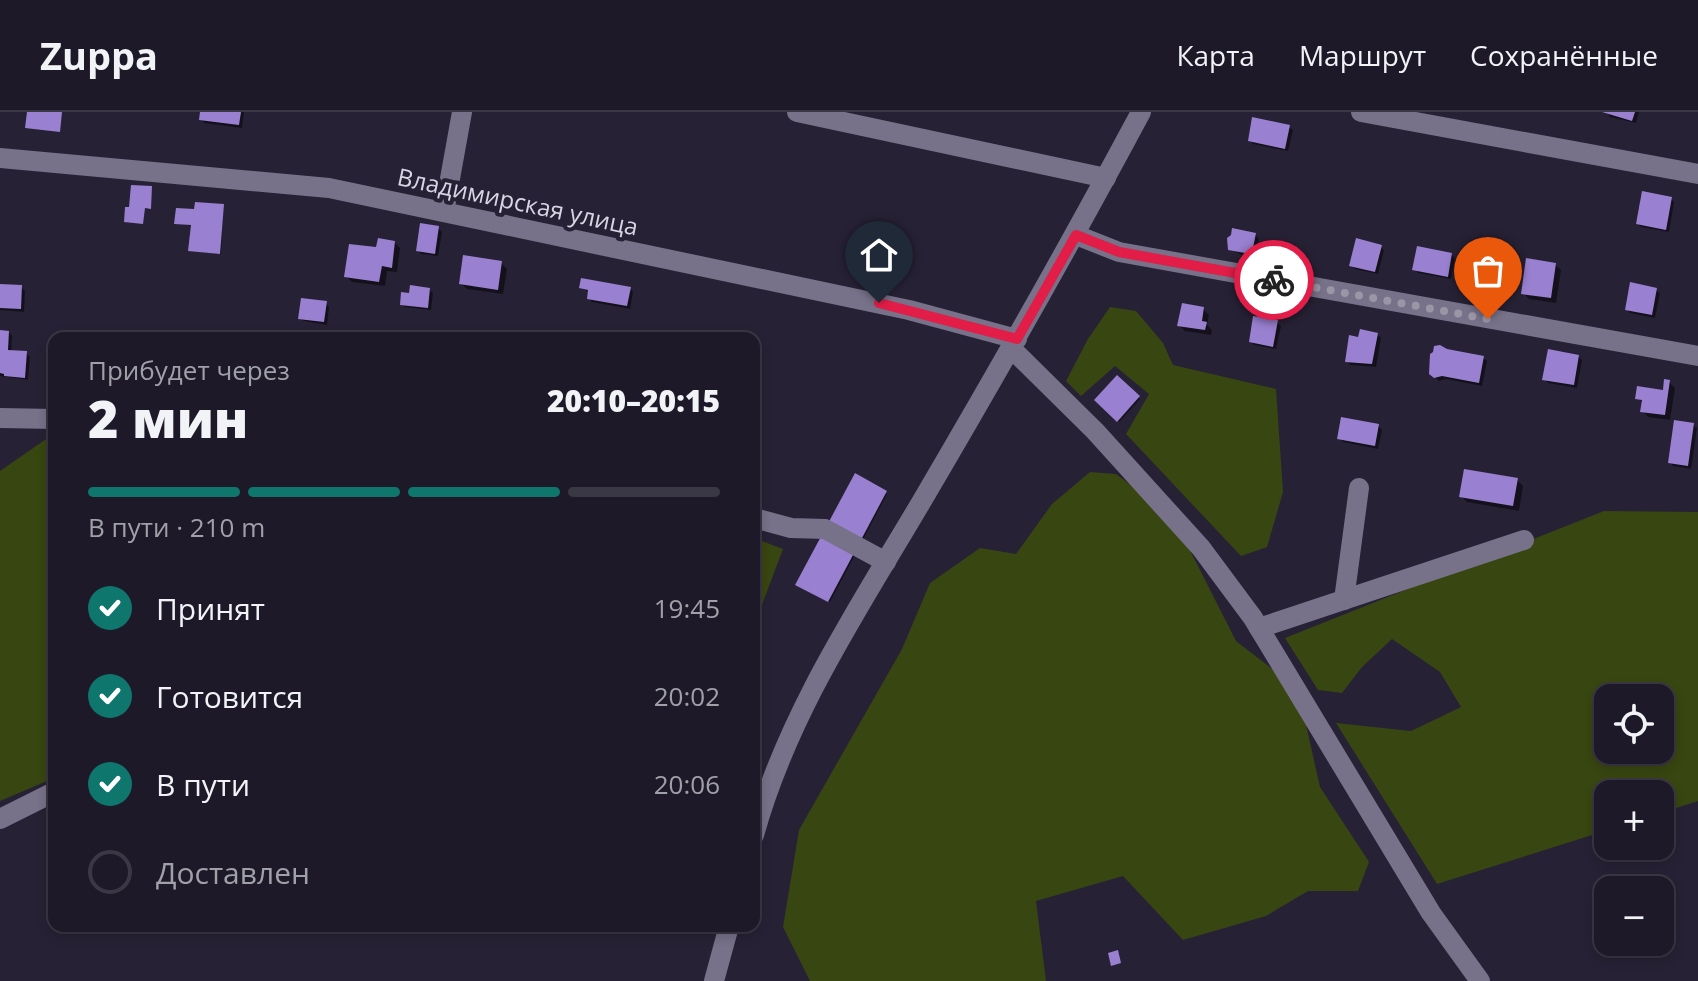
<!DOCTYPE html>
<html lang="ru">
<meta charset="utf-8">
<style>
body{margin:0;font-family:"Open Sans",sans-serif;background:#252230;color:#f1f3f6;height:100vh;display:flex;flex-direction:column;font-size:30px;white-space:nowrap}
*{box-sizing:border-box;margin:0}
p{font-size:26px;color:#a0a0a8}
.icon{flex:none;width:44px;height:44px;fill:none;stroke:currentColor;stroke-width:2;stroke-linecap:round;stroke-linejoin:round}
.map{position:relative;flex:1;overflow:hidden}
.sheet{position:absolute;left:48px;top:220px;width:712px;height:600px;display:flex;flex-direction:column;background:#1d1928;border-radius:16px;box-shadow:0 4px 12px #0003,0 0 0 2px #3b3845}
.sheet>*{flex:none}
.fabs{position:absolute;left:1594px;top:572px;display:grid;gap:16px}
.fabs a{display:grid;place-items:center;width:80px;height:80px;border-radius:16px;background:#1d1928;box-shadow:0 4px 12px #0003,0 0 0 2px #3b3845;font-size:40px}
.pin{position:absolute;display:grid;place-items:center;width:68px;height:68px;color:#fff;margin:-82px -34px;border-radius:50% 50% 50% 0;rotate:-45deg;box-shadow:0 0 8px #0007}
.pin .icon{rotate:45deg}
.courier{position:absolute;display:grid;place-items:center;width:80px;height:80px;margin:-40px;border:6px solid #e11d48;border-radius:50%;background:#fff;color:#222;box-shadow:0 2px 10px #0007}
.head em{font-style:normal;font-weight:800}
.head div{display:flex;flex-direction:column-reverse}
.head{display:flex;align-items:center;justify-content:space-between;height:136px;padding:0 40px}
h1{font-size:52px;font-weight:800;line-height:60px}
.bar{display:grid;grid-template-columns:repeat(4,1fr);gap:12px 8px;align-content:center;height:96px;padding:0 40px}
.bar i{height:10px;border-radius:6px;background:#3b3845}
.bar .on{background:#0f766e}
.bar p{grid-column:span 4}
ol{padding:0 40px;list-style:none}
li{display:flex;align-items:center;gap:24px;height:88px}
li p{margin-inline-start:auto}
li .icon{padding:8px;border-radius:50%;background:#0f766e;color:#fff;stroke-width:4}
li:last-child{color:#a0a0a8}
li i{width:44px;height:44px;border:4px solid #3b3845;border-radius:50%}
header{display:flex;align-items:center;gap:48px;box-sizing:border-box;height:112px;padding:0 40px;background:#1d1928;border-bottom:2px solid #3b3845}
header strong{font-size:38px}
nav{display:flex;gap:44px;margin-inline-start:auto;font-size:28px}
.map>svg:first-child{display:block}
.green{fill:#384611;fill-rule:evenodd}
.shadow{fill:#0007}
.building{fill:#9980d0}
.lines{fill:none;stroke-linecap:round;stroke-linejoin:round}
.minor{stroke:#777189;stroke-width:20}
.done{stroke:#9b96a6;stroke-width:8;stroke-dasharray:0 14.4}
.route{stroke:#e11d48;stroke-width:10}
.labels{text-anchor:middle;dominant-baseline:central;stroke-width:8;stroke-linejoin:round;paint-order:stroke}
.street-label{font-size:24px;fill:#d9d5e3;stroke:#272135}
</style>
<header>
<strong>Zuppa</strong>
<nav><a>Карта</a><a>Маршрут</a><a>Сохранённые</a></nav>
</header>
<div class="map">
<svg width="1698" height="869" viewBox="0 0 1698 869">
<rect width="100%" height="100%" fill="#272135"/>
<g class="green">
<polygon points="1110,195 1136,199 1163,231 1173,253 1276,277 1283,380 1267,435 1241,444 1126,322 1149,282 1115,254 1081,284 1066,269 1088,227"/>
<polygon points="54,324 54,666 0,689 0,359 49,325"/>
<polygon points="1090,360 1116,362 1144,383 1166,391 1236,529 1298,577 1320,675 1369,750 1358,779 1308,779 1266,804 1183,828 1123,764 1036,789 1046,869 810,869 783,815 799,718 902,537 930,471 980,436 1016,442 1052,392"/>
<path d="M1604 399 1698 400V689L1660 701V682H1608V718L1437 772 1336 611 1411 619 1461 595 1440 560 1392 527 1362 555 1342 581 1318 578 1285 526ZM1608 586H1660V638H1608Z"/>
<polygon points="754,426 783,437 754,514"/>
</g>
<g class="shadow">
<polygon points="202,0 244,0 242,16 204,11 201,7"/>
<polygon points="1607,0 1639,0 1636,11 1610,5"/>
<polygon points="1289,15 1293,18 1288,39 1253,32 1250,28"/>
<polygon points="1671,87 1674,90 1669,120 1641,115 1638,112"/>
<polygon points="223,94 221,142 192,139 193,114 176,111 196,99"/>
<polygon points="438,116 442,120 438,144 421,142 418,138"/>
<polygon points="1255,123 1259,127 1254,149 1230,137"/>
<polygon points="394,130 400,136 397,160 387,159 385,174 352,170 346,164 378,138"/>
<polygon points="1381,135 1384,138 1378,162 1355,157 1351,153"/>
<polygon points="1451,143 1455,146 1451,167 1418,161 1415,157"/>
<polygon points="501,151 507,157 503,182 467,177 461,171"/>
<polygon points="1555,153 1561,158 1556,191 1529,187 1523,181"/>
<polygon points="0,174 21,175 25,179 24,200 0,198"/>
<polygon points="581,176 630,176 633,180 630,197 592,190 589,186 590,180"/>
<polygon points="429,178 433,181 431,198 405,195 402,192"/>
<polygon points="1656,178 1660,181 1655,206 1630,201 1627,197"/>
<polygon points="326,191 329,195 327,213 304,209 300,206"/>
<polygon points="1203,197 1209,203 1207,213 1212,218 1211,223 1185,219 1179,213"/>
<polygon points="1277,210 1281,214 1276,237 1254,233 1251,229"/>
<polygon points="0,220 9,220 12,224 11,240 26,241 30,245 28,268 0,264"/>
<polygon points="1377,222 1381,226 1376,255 1350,253 1347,249 1360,227"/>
<polygon points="1447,239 1483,246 1487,249 1482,274 1446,267 1439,269 1431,261"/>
<polygon points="1578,244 1582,248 1577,276 1548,271 1544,267"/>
<polygon points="1118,266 1140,287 1119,310 1096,288"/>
<polygon points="1669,270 1675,276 1670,308 1648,305 1643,299 1644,292 1638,286 1664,280"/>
<polygon points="1693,313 1697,316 1691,357 1673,354 1670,350"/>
<polygon points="1378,314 1382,318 1378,337 1343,330 1339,326"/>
<polygon points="1517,368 1523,374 1519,399 1467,390 1461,384"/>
<polygon points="882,378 887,382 830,490 825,487"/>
</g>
<g class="building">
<polygon points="27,0 62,0 60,20 25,16"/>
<polygon points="200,0 241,0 239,13 199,8"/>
<polygon points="1602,0 1635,0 1632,9"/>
<polygon points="1252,5 1290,13 1285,37 1248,29"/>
<polygon points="131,73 152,74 151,97 145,96 143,112 124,110 125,95 129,95"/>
<polygon points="1642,79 1672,85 1666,118 1636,112"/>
<polygon points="195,90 224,92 220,142 188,139 191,113 174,112 176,96 194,97"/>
<polygon points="420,111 439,114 435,142 416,139"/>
<polygon points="1232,116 1256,121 1251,146 1244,145 1245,141 1228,138 1227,126 1231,123"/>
<polygon points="378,126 395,129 392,156 382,154 379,170 344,165 349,132 376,135"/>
<polygon points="1356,126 1382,133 1375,160 1349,154"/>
<polygon points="1417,134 1452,141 1448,165 1412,158"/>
<polygon points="463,143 502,149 498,178 459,172"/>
<polygon points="1526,146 1556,151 1551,186 1521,182"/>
<polygon points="581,166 631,175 627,194 587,187 588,178 579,176"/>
<polygon points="1630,170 1657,176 1652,203 1625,198"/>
<polygon points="0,172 22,173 21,197 0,196"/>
<polygon points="410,173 430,176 428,196 400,193 401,180 409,181"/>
<polygon points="301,186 327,189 324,210 298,207"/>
<polygon points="1182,191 1204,195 1202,209 1207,210 1205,218 1177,214"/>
<polygon points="1253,204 1278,208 1273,235 1249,230"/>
<polygon points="1360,217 1378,221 1372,252 1345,250 1349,223 1358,225"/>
<polygon points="0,218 9,219 8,238 27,239 25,266 4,264 4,262 0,261"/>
<polygon points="1440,233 1447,237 1484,244 1479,271 1442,264 1434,266 1429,262 1430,242 1433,240 1434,234"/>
<polygon points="1548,237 1579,243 1574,273 1542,268"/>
<polygon points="1117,263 1140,284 1117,310 1094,288"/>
<polygon points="1664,267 1670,268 1665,303 1640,300 1642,288 1635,287 1637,274 1663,278"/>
<polygon points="1341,305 1379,312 1375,334 1337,327"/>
<polygon points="1674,308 1694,311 1688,354 1668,351"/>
<polygon points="1464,357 1518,366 1513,394 1459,385"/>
<polygon points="855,361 887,379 828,490 795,473"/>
<polygon points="1118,838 1121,851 1111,854 1108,841"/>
</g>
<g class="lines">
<g class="minor">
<polyline points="797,0 1106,66"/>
<polyline points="1361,0 1698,62"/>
<polyline points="0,46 329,76 909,198 1017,227"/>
<polyline points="444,100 462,0"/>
<polyline points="1076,123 1119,140 1698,244"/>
<polyline points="1012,237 1095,319 1201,436 1253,506 1431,801 1480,869"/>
<polyline points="0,306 54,307"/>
<polyline points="754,406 791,416 825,417 886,450"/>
<polyline points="1344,488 1359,376"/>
<polyline points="1259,516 1524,428"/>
<polyline points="0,707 54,680"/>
<path d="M754 723C788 600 862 491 926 382 1000 256 1072 129 1141 0"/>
<polyline points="714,869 729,814"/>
</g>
</g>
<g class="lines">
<polyline class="done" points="1274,168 1488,207"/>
<polyline class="route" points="879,191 1017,227 1076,123 1119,140 1274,168"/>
</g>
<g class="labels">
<g class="street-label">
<text transform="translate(518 89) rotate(12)">Владимирская улица</text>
</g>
</g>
</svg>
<div class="fabs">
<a><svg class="icon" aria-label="locate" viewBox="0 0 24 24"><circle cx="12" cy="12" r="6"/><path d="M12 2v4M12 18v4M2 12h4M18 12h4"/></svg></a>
<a>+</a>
<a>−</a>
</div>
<div class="pin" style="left:1488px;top:207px;background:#ea580c"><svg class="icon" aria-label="bag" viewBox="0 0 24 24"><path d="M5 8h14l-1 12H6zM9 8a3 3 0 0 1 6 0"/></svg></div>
<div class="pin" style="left:879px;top:191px;background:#1f2937"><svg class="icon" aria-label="home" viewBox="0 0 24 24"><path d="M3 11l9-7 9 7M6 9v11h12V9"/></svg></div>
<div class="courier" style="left:1274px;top:168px"><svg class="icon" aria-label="bike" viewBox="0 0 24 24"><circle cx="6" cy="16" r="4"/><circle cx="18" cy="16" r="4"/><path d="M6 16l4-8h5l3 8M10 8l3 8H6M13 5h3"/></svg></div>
<section class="sheet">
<div class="head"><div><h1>2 мин</h1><p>Прибудет через</p></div><em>20:10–20:15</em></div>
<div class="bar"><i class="on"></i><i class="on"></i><i class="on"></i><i></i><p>В пути · 210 m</p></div>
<ol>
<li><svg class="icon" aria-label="check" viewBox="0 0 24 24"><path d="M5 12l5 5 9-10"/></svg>Принят<p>19:45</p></li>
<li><svg class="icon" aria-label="check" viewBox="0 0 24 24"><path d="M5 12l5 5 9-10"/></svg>Готовится<p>20:02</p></li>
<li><svg class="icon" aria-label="check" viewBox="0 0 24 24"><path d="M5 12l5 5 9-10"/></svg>В пути<p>20:06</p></li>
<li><i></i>Доставлен</li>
</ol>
</section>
</div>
